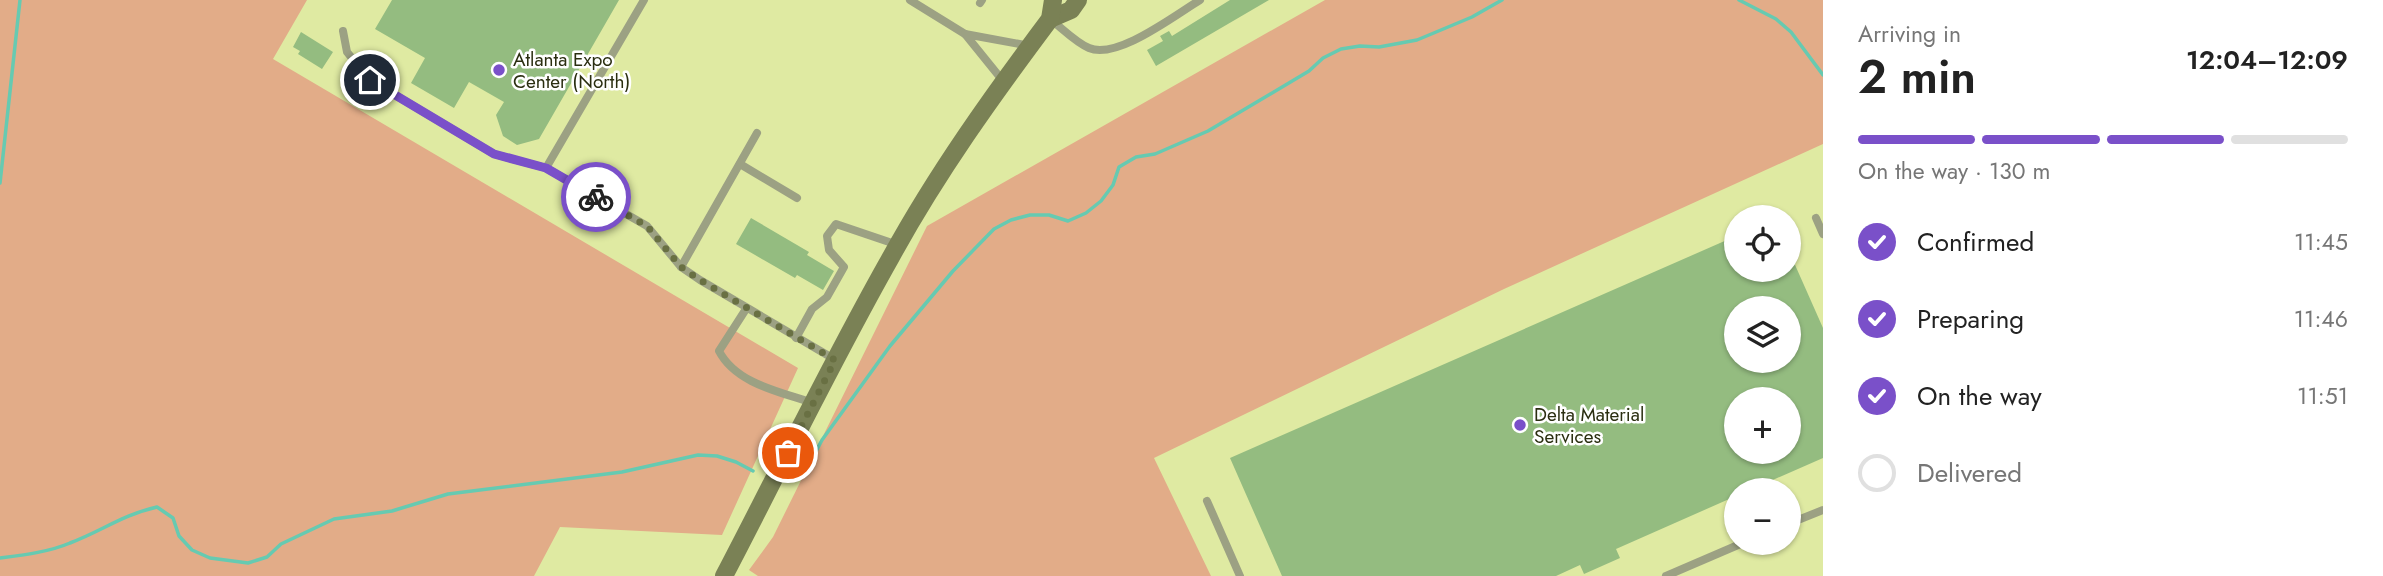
<!DOCTYPE html>
<meta charset="utf-8">
<style>
body{margin:0;font-family:Jost,sans-serif;background:#f2f2f2;color:#222;height:100vh;display:flex;flex-direction:column;font-size:26px;white-space:nowrap}
*{box-sizing:border-box;margin:0}
p{font-size:23px;color:#767676}
.icon{flex:none;width:38px;height:38px;fill:none;stroke:currentColor;stroke-width:2;stroke-linecap:round;stroke-linejoin:round}
.map{position:relative;flex:1;overflow:hidden}
.side{display:flex;flex-direction:column;background:#fff;width:560px}
.side>*{flex:none}
.fabs{position:absolute;left:1724px;top:205px;display:grid;gap:14px}
.fabs a{display:grid;place-items:center;width:77px;height:77px;border-radius:50%;background:#fff;box-shadow:0 2px 5px #0004;font-size:35px}
.pin{position:absolute;display:grid;place-items:center;width:60px;height:60px;color:#fff;margin:-30px;border:4px solid #fff;border-radius:50%;box-shadow:0 2px 7px #0007}
.courier{position:absolute;display:grid;place-items:center;width:70px;height:70px;margin:-35px;border:5px solid #7a50c9;border-radius:50%;background:#fff;color:#222;box-shadow:0 2px 9px #0007}
.overview em{font-style:normal;font-weight:600}
.overview div{display:flex;flex-direction:column-reverse}
.overview{display:flex;align-items:center;justify-content:space-between;height:119px;padding:0 35px}
h1{font-size:46px;font-weight:600;line-height:52px}
.bar{display:grid;grid-template-columns:repeat(4,1fr);gap:10px 7px;align-content:center;height:84px;padding:0 35px}
.bar i{height:9px;border-radius:5px;background:#e0e0e0}
.bar .active{background:#7a50c9}
.bar p{grid-column:span 4}
ol{padding:0 35px;list-style:none}
li{display:flex;align-items:center;gap:21px;height:77px}
li p{margin-inline-start:auto}
li .icon{padding:7px;border-radius:50%;background:#7a50c9;color:#fff;stroke-width:4}
li:last-child{color:#767676}
li i{width:38px;height:38px;border:4px solid #e0e0e0;border-radius:50%}
main{display:flex;flex:1;min-height:0}
.map>svg:first-child{display:block}
.green{fill:#e2ac88}
.lines{fill:none;stroke-linecap:round;stroke-linejoin:round}
.stream{stroke:#66cab1;stroke-width:3.5}
.building{fill:#94bc80;fill-rule:evenodd}
.lane{stroke:#9ca183;stroke-width:8}
.secondary{stroke:#7a8155;stroke-width:18}
.done{stroke:#697043;stroke-width:7;stroke-dasharray:0 12.6}
.route{stroke:#7a50c9;stroke-width:9}
.poi-dot{fill:#7a50c9;stroke:#fff;stroke-width:2.5}
.labels{text-anchor:middle;dominant-baseline:central;stroke-width:5;stroke-linejoin:round;paint-order:stroke}
.poi-label{font-size:19px;fill:#2a2e10;stroke:#fff;text-anchor:start}
</style>
<main>
<div class="map">
<svg width="1823" height="576" viewBox="0 0 1823 576">
<rect width="100%" height="100%" fill="#dfeaa2"/>
<g class="green">
<polygon points="0,0 307,0 273,59 798,368 722,535 560,527 534,576 0,576"/>
<polygon points="1325,0 1823,0 1823,144 1504,289 1154,458 1211,576 758,576 749,570 773,537 927,226"/>
</g>
<g class="lines">
<g class="stream">
<polyline points="1739,0 1776,19 1791,32 1823,75"/>
<polyline points="0,183 20,0"/>
<polyline points="804,474 822,440 890,346 953,271 994,229 1011,220 1030,215 1049,215 1068,221 1086,213 1101,201 1113,185 1119,167 1136,157 1155,154 1208,131 1309,71 1323,58 1341,49 1360,46 1379,47 1417,40 1472,17 1502,0"/>
<path d="M0 558C23 555 49 552 70 543 102 531 122 515 157 507L173 518 179 536 192 550 210 558 248 563 267 557 281 544 334 519 392 511 448 494 622 472 698 455 717 456 736 462 753 471"/>
</g>
</g>
<g class="building">
<polygon points="392,0 619,0 539,139 517,145 503,136 496,115 504,102 469,82 454,108 411,83 425,58 375,29"/>
<polygon points="1230,0 1269,0 1156,66 1147,50 1163,41 1160,36 1169,31 1172,36"/>
<polygon points="301,32 333,52 322,69 298,54 300,51 293,47"/>
<polygon points="751,218 809,252 807,255 834,271 823,290 797,275 795,278 736,244"/>
<path d="M1736 236V270H1788V249L1823 328V458L1750 490H1736V496L1616 549 1620 558 1584 574 1580 565 1556 576H1282L1230 458ZM1736 308H1788V360H1736ZM1736 399H1788V452H1736Z"/>
</g>
<g class="lines">
<g class="lane">
<polyline points="644,0 546,168 647,226 681,267 700,280 834,359"/>
<polyline points="910,0 965,34"/>
<polyline points="980,3 982,0"/>
<path d="M1050 19C1062 28 1075 42 1089 48 1117 60 1175 15 1200 0"/>
<polyline points="343,31 347,52 370,80 494,154 546,168"/>
<polyline points="1003,81 965,34 1030,46"/>
<polyline points="740,164 797,198"/>
<polyline points="1816,218 1823,234"/>
<polyline points="681,267 757,133"/>
<path d="M746 309 719 351C736 384 781 392 813 403"/>
<polyline points="796,338 812,309 827,297 844,267 829,250 827,236 836,224 898,245"/>
<polyline points="1207,501 1240,576"/>
<polyline points="1788,524 1823,510"/>
<polyline points="1666,576 1745,542"/>
</g>
<g class="secondary">
<polyline points="1050,19 1071,10 1078,0"/>
<path d="M724 576C780 469 832 361 891 257 937 173 993 95 1050 19L1053 0"/>
</g>
</g>
<g class="lines">
<polyline class="done" points="596,197 647,226 681,267 700,280 835,360 788,453"/>
<polyline class="route" points="370,80 494,154 546,168 596,197"/>
</g>
<g class="poi-dot">
<circle cx="499" cy="70" r="7"/>
<circle cx="1520" cy="425" r="7"/>
</g>
<g class="labels">
<g class="poi-label">
<text x="513" y="59">Atlanta Expo<tspan x="513" dy="22">Center (North)</tspan></text>
<text x="1534" y="414">Delta Material<tspan x="1534" dy="22">Services</tspan></text>
</g>
</g>
</svg>
<div class="fabs">
<a><svg class="icon" aria-label="locate" viewBox="0 0 24 24"><circle cx="12" cy="12" r="6"/><path d="M12 2v4M12 18v4M2 12h4M18 12h4"/></svg></a>
<a><svg class="icon" aria-label="layers" viewBox="0 0 24 24"><path d="M12 4l9 5-9 5-9-5zM3 14l9 5 9-5"/></svg></a>
<a>+</a>
<a>−</a>
</div>
<div class="pin" style="left:788px;top:453px;background:#ea580c"><svg class="icon" aria-label="bag" viewBox="0 0 24 24"><path d="M5 8h14l-1 12H6zM9 8a3 3 0 0 1 6 0"/></svg></div>
<div class="pin" style="left:370px;top:80px;background:#1f2937"><svg class="icon" aria-label="home" viewBox="0 0 24 24"><path d="M3 11l9-7 9 7M6 9v11h12V9"/></svg></div>
<div class="courier" style="left:596px;top:197px"><svg class="icon" aria-label="bike" viewBox="0 0 24 24"><circle cx="6" cy="16" r="4"/><circle cx="18" cy="16" r="4"/><path d="M6 16l4-8h5l3 8M10 8l3 8H6M13 5h3"/></svg></div>
</div>
<section class="side">
<div class="overview"><div><h1>2 min</h1><p>Arriving in</p></div><em>12:04–12:09</em></div>
<div class="bar"><i class="active"></i><i class="active"></i><i class="active"></i><i></i><p>On the way · 130 m</p></div>
<ol>
<li><svg class="icon" aria-label="check" viewBox="0 0 24 24"><path d="M5 12l5 5 9-10"/></svg>Confirmed<p>11:45</p></li>
<li><svg class="icon" aria-label="check" viewBox="0 0 24 24"><path d="M5 12l5 5 9-10"/></svg>Preparing<p>11:46</p></li>
<li><svg class="icon" aria-label="check" viewBox="0 0 24 24"><path d="M5 12l5 5 9-10"/></svg>On the way<p>11:51</p></li>
<li><i></i>Delivered</li>
</ol>
</section>
</main>
